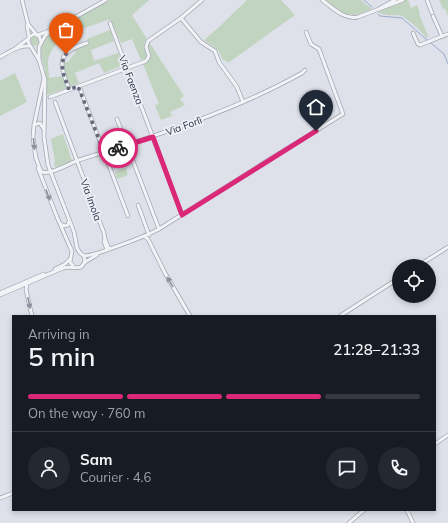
<!DOCTYPE html>
<meta charset="utf-8">
<style>
body{margin:0;font-family:Mulish,sans-serif;background:#242831;color:#f1f3f6;height:100vh;display:flex;flex-direction:column;font-size:15px;white-space:nowrap}
*{box-sizing:border-box;margin:0}
p{font-size:13px;color:#9ea1a6}
.icon{flex:none;width:22px;height:22px;fill:none;stroke:currentColor;stroke-width:2;stroke-linecap:round;stroke-linejoin:round}
.map{position:relative;flex:1;overflow:hidden}
.details{position:absolute;left:12px;top:315px;width:424px;height:196px;display:flex;flex-direction:column;background:#171b24;border-radius:0px;box-shadow:0 2px 6px #0003}
.details>*{flex:none}
.controls{position:absolute;left:392px;top:259px;display:grid;gap:8px}
.controls a{display:grid;place-items:center;width:44px;height:44px;border-radius:50%;background:#171b24;box-shadow:0 2px 6px #0003;font-size:20px}
.pin{position:absolute;display:grid;place-items:center;width:34px;height:34px;color:#fff;margin:-41px -17px;border-radius:50% 50% 50% 0;rotate:-45deg;box-shadow:0 0 4px #0007}
.pin .icon{rotate:45deg}
.courier{position:absolute;display:grid;place-items:center;width:40px;height:40px;margin:-20px;border:3px solid #db2777;border-radius:50%;background:#fff;color:#222;box-shadow:0 1px 5px #0007}
.headline em{font-style:normal;font-weight:600}
.headline div{display:flex;flex-direction:column-reverse}
.headline{display:flex;align-items:center;justify-content:space-between;height:68px;padding:0 16px}
h1{font-size:26px;font-weight:600;line-height:30px}
.bar{display:grid;grid-template-columns:repeat(4,1fr);gap:6px 4px;align-content:center;height:48px;padding:0 16px}
.bar i{height:5px;border-radius:3px;background:#363941}
.bar .current{background:#db2777}
.bar p{grid-column:span 4}
.line{display:flex;align-items:center;gap:10px;padding:0 16px;border-top:1px solid #363941}
.line div{flex:1}
.round{display:grid;place-items:center;flex:none;width:42px;height:42px;border-radius:21px;background:#242831}
.map>svg:first-child{display:block}
.green{fill:#c1d4bf}
.lines{fill:none;stroke-linecap:round;stroke-linejoin:round}
.stream{stroke:#97a9cc;stroke-width:1}
.minor-casing{stroke:#a3a7b3;stroke-width:4.5}
.minor{stroke:#f2f3f7;stroke-width:3}
.oneway{fill:#8c909c}
.done{stroke:#666b7c;stroke-width:4;stroke-dasharray:0 7.2}
.route{stroke:#db2777;stroke-width:5}
.labels{text-anchor:middle;dominant-baseline:central;stroke-width:3.5;stroke-linejoin:round;paint-order:stroke}
.street-label{font-size:10px;fill:#262c41;stroke:#eef0f7}
</style>
<div class="map">
<svg width="448" height="523" viewBox="0 0 448 523">
<rect width="100%" height="100%" fill="#dee1e9"/>
<g class="green">
<path d="M109 0H149L132 15 147 39C140 46 149 51 146 58L141 60 132 39 121 43 110 20H107C87 28 49 36 48 63 48 68 49 73 49 78L62 76 67 88 47 95 46 94 45 69 40 54V48L44 38 58 28Z"/>
<path d="M247 0H281L295 15 228 63 227 61 223 60C218 46 214 48 204 40L219 27Z"/>
<path d="M325 0H361L372 9C346 20 347 16 325 0Z"/>
<path d="M405 0H408L411 8 417 5 420 13 419 14 428 36 427 38C420 31 411 21 402 16 394 13 385 18 377 11Z"/>
<polygon points="439,0 448,0 448,16 445,9 443,9"/>
<polygon points="110,30 114,41 91,50 94,61 118,53 123,65 104,73 99,63 75,73 79,83 69,87 63,69 63,62 68,62 76,52 73,49 89,44 87,39"/>
<circle cx="35" cy="41" r="4.5"/>
<path d="M149 42 184 96 180 99 185 105 170 112 172 116 161 120 155 105 159 104 143 64C154 59 151 55 148 46Z"/>
<polygon points="15,73 27,102 0,116 0,81"/>
<polygon points="63,134 72,161 57,167 54,166 55,161 51,139"/>
<polygon points="126,168 128,175 117,179 115,172"/>
</g>
<g class="lines">
<g class="stream">
<polyline points="364,0 372,7"/>
<polyline points="378,14 380,16 402,18 427,40"/>
<polyline points="431,43 444,54 448,64"/>
</g>
<defs>
<g id="minor">
<polyline points="22,0 28,24 27,25 29,37"/>
<path d="M322 0C333 8 344 20 358 17L403 0"/>
<polyline points="427,0 432,13"/>
<polyline points="380,8 395,0"/>
<polyline points="433,16 442,36"/>
<polyline points="181,18 201,42 215,51 219,62 237,87 243,102"/>
<polyline points="110,23 182,215"/>
<polyline points="28,24 36,34"/>
<polyline points="413,33 418,44 420,45 448,34"/>
<polyline points="38,35 54,29 106,0"/>
<polyline points="16,48 28,39"/>
<path d="M0 57C9 52 19 45 29 46"/>
<polyline points="39,60 39,47 45,36 53,29"/>
<polyline points="79,86 128,216"/>
<path d="M69 89C59 62 56 53 87 43"/>
<polyline points="50,97 146,61 149,56 146,47 148,41 181,18 202,0"/>
<polyline points="55,102 104,233 105,239 104,241 107,250"/>
<polyline points="117,119 159,229"/>
<polyline points="34,125 40,123 43,128"/>
<path d="M36 158 40 169 42 172C51 175 70 163 79 160 155 136 232 112 302 73L305 70"/>
<polyline points="36,159 33,137 34,125 44,78"/>
<polyline points="38,168 57,217 70,247 72,251 70,262 73,266"/>
<polyline points="138,205 149,235"/>
<polyline points="61,224 64,226 68,225 69,221"/>
<polyline points="144,236 148,239 165,273 190,316"/>
<polyline points="105,239 109,249"/>
<path d="M84 256C96 255 106 250 118 246 132 241 146 236 159 229L262 164 343 114 319 49 311 44 306 32"/>
<polyline points="85,262 97,255"/>
<polyline points="418,266 448,247"/>
<polyline points="55,269 65,264 70,259"/>
<polyline points="27,284 26,290 32,316"/>
<polyline points="0,293 44,274"/>
<path d="M0 295 63 268C70 266 75 269 81 267L85 262 84 256 80 253 77 248 74 232 48 165 44 137 45 80 39 60 28 42 29 37 34 34 39 36 41 42"/>
<polyline points="340,316 399,278"/>
<polyline points="435,444 448,435"/>
<polyline points="0,498 13,493"/>
<polyline points="407,510 413,523"/>
<polyline points="349,523 364,510"/>
</g>
</defs>
<use href="#minor" class="minor-casing"/>
<use href="#minor" class="minor"/>
</g>
<defs><path id="oneway-solid" d="M-6-.8H1V-3.2L6.5 0L1 3.2V.8H-6Z"/></defs>
<g class="oneway">
<use href="#oneway-solid" transform="translate(34 144) rotate(84)"/>
<use href="#oneway-solid" transform="translate(48 195) rotate(69)"/>
<use href="#oneway-solid" transform="translate(170 282) rotate(-120)"/>
<use href="#oneway-solid" transform="translate(29 303) rotate(78)"/>
</g>
<g class="lines">
<path class="done" d="M66 54C58 66 65 77 69 90L78 86 104 152 118 148"/>
<polyline class="route" points="118,148 153,137 182,215 316,131"/>
</g>
<g class="labels">
<g class="street-label">
<text transform="translate(131 80) rotate(69)">Via Faenza</text>
<text transform="translate(184 126) rotate(-20)">Via Forlì</text>
<text transform="translate(91 200) rotate(70)">Via Imola</text>
</g>
</g>
</svg>
<div class="controls">
<a><svg class="icon" aria-label="locate" viewBox="0 0 24 24"><circle cx="12" cy="12" r="6"/><path d="M12 2v4M12 18v4M2 12h4M18 12h4"/></svg></a>
</div>
<div class="pin" style="left:66px;top:54px;background:#ea580c"><svg class="icon" aria-label="bag" viewBox="0 0 24 24"><path d="M5 8h14l-1 12H6zM9 8a3 3 0 0 1 6 0"/></svg></div>
<div class="pin" style="left:316px;top:131px;background:#1f2937"><svg class="icon" aria-label="home" viewBox="0 0 24 24"><path d="M3 11l9-7 9 7M6 9v11h12V9"/></svg></div>
<div class="courier" style="left:118px;top:148px"><svg class="icon" aria-label="bike" viewBox="0 0 24 24"><circle cx="6" cy="16" r="4"/><circle cx="18" cy="16" r="4"/><path d="M6 16l4-8h5l3 8M10 8l3 8H6M13 5h3"/></svg></div>
<section class="details">
<div class="headline"><div><h1>5 min</h1><p>Arriving in</p></div><em>21:28–21:33</em></div>
<div class="bar"><i class="current"></i><i class="current"></i><i class="current"></i><i></i><p>On the way · 760 m</p></div>
<div class="line" style="height:72px"><a class="round"><svg class="icon" aria-label="person" viewBox="0 0 24 24"><circle cx="12" cy="8" r="4"/><path d="M4 21q1-7 8-7t8 7"/></svg></a><div><b>Sam</b><p>Courier · 4.6</p></div><a class="round"><svg class="icon" aria-label="chat" viewBox="0 0 24 24"><path d="M4 5h16v11H9l-5 4z"/></svg></a><a class="round"><svg class="icon" aria-label="phone" viewBox="0 0 24 24"><path d="M5 4h4l2 5-3 2q2 4 5 5l2-3 5 2v4C11 20 4 13 5 4z"/></svg></a></div>
</section>
</div>
